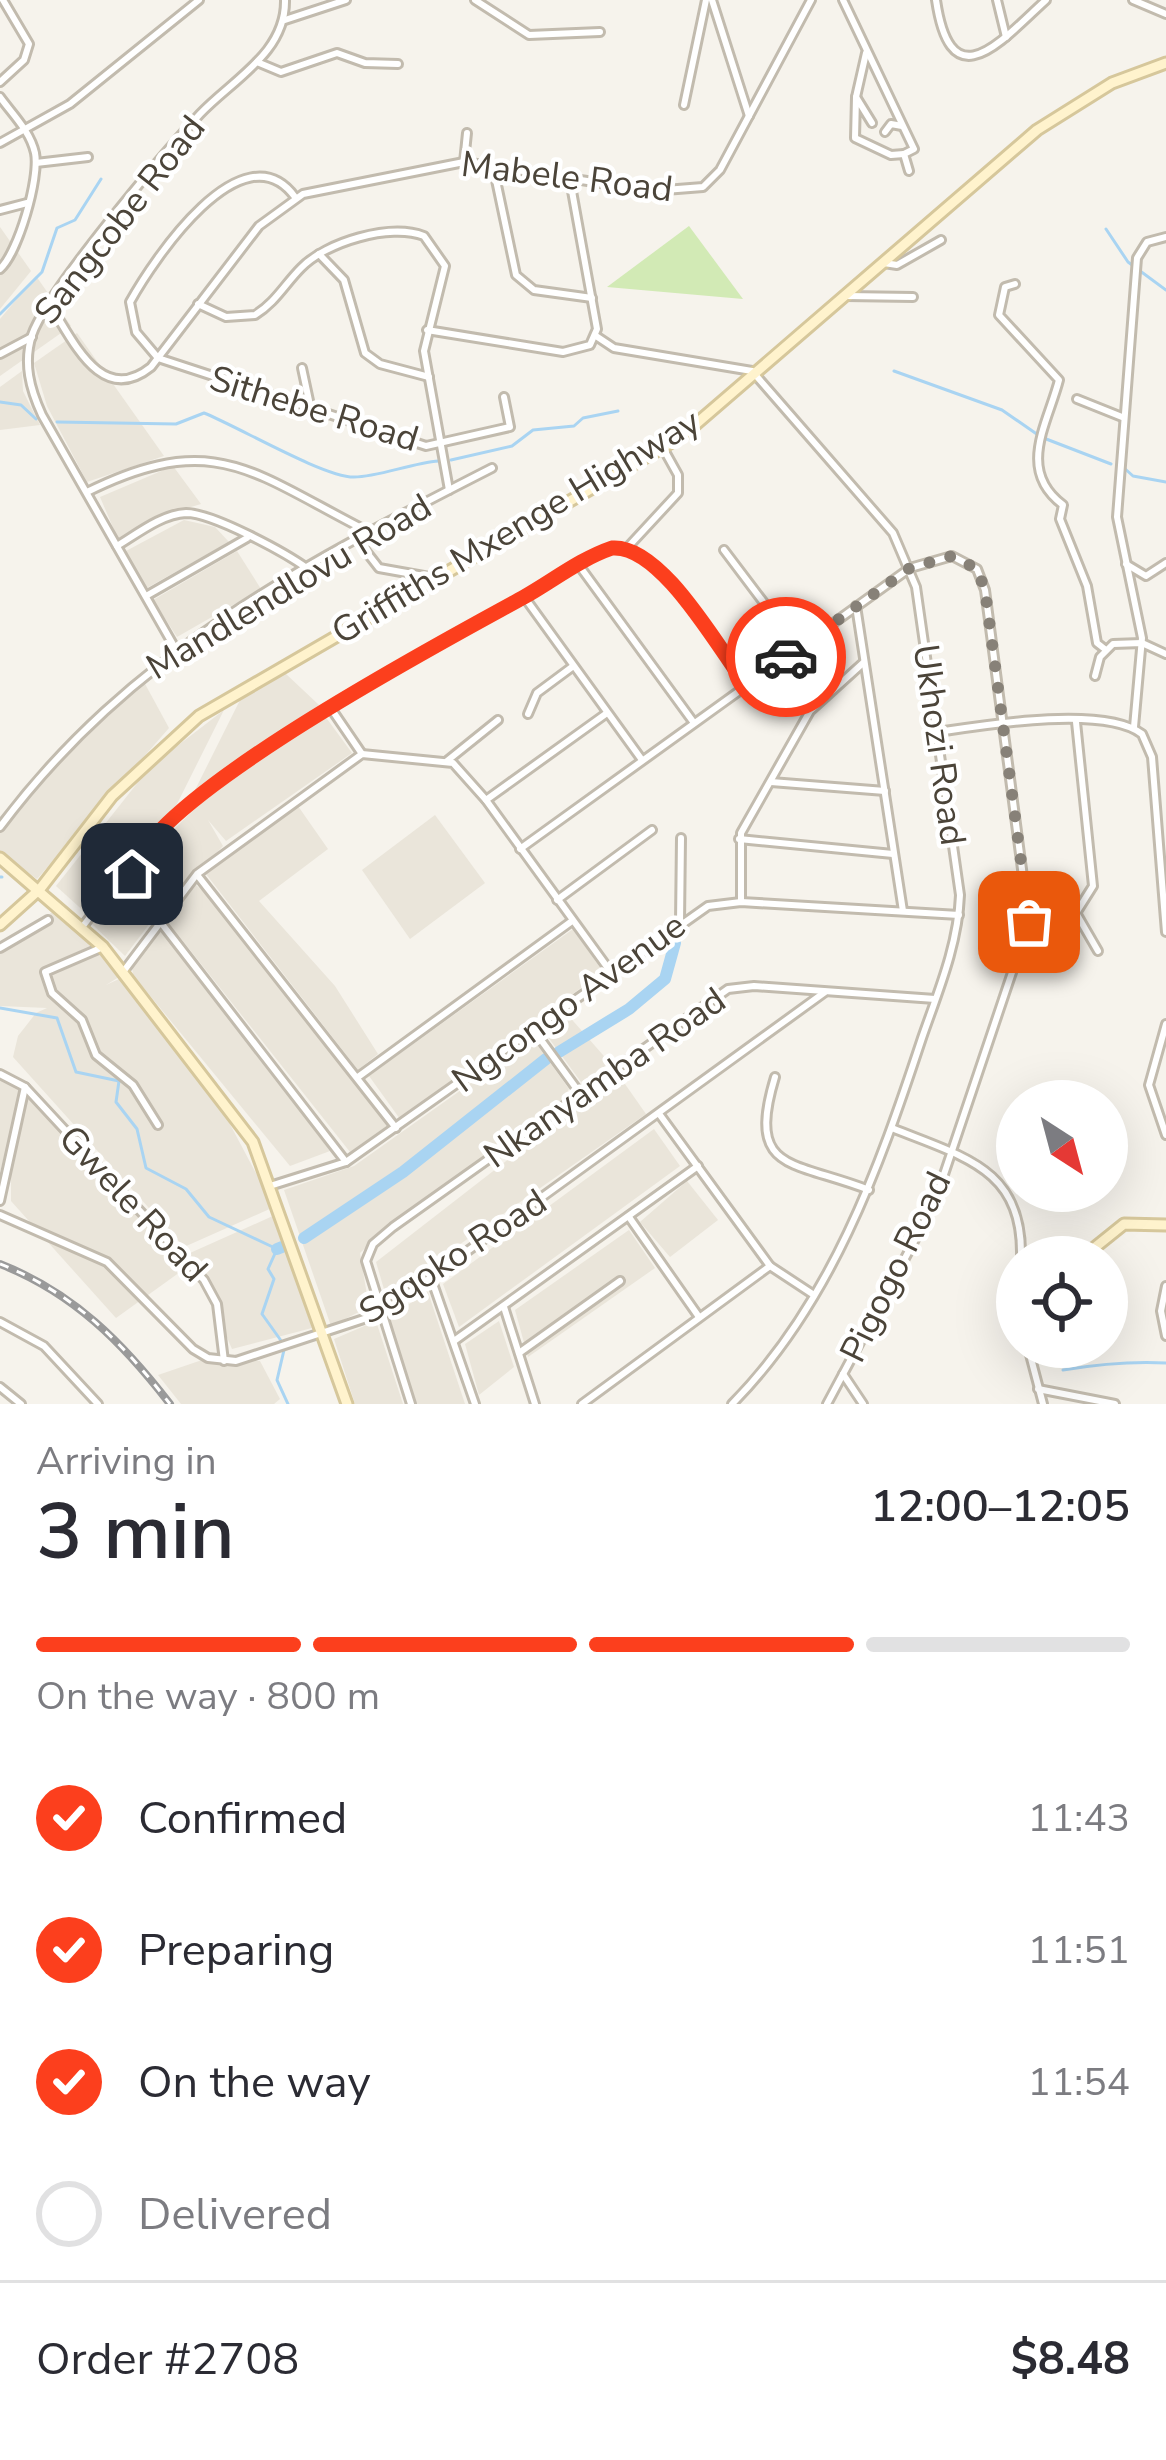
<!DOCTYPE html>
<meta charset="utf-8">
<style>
body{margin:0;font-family:"Nunito Sans",sans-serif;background:#f2f2f3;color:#2b2b33;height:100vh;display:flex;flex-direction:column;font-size:45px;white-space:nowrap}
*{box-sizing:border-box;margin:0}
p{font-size:39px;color:#7c7c81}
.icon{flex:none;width:66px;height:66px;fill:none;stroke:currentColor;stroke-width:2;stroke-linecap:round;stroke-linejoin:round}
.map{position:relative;height:1404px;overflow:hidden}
.details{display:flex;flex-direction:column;background:#fff;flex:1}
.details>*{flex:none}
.needle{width:78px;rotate:144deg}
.tools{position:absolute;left:996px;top:1080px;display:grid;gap:24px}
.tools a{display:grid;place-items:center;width:132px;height:132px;border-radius:50%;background:#fff;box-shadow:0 12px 48px #0002;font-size:60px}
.pin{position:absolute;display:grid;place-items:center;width:102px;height:102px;color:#fff;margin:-51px;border-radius:24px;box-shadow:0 6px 18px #0006}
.courier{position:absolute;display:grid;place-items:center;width:120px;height:120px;margin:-60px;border:9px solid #fc3f1d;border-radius:50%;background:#fff;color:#222;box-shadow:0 3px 15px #0007}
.overview em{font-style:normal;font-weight:600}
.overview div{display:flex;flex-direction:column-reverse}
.overview{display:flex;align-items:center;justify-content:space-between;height:204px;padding:0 36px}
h1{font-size:78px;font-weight:600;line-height:90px}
.bar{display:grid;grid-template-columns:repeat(4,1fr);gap:18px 12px;align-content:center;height:144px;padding:0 36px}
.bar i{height:15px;border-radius:9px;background:#e1e1e2}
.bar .current{background:#fc3f1d}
.bar p{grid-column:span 4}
.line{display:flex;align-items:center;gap:30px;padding:0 36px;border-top:3px solid #e1e1e2}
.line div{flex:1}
ol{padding:0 36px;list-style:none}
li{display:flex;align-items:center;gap:36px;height:132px}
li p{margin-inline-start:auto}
li .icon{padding:12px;border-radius:50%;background:#fc3f1d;color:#fff;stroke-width:4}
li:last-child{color:#7c7c81}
li i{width:66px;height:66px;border:6px solid #e1e1e2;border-radius:50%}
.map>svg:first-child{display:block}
.residential{fill:#eae5da}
.green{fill:#d2eab5}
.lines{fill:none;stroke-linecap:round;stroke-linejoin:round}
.stream{stroke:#a9d4f2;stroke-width:3}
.river{stroke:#a9d4f2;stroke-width:12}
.street-casing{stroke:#c2bbae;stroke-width:12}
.secondary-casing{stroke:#d6c79b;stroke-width:15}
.street{stroke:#fff;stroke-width:6}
.secondary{stroke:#fff3cd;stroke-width:9}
.rail-casing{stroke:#9a9a9a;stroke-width:8}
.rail{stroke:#fff;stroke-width:3;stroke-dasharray:9;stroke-linecap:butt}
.done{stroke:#878178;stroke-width:12;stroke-dasharray:0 21.6}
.route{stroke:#fc3f1d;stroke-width:15}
.labels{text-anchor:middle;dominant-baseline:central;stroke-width:9;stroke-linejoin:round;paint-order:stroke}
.street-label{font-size:36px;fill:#4b4439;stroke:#fff}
</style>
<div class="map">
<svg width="1166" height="1404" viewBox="0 0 1166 1404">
<rect width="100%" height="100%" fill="#f6f3ec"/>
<g class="residential">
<polygon points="0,227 31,271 0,309"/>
<polygon points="36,276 71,326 0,376 0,319"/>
<polygon points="77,333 164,456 87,482 47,406 34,363"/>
<polygon points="22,371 23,391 40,425 0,430 0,387"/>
<polygon points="173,466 201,504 161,516 118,539 100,497"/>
<polygon points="184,520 215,527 229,542 145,589 126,551"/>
<polygon points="237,551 261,589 177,637 153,600"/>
<polygon points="285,673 319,705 189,802 240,700"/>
<polygon points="144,682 169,728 37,879 0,852 0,833 48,773"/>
<polygon points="224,710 175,808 88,915 56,886 150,767"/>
<polygon points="322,712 352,753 226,841 208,820 223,846 167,906 141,885 141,861 198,806"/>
<polygon points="298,806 328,849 259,901 335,986 378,1054 358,1070 206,874"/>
<polygon points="435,815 485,883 410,939 362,870"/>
<polygon points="124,884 150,923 125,956 90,922"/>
<polygon points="196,885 218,905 388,1125 350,1152 167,921"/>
<polygon points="57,909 85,932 119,977 106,985 119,979 215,1096 274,1207 184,1247 13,1057 18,1036 36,1013 47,1008 0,1006 0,947"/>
<polygon points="162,929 330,1151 290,1166 133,975 132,967"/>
<polygon points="573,929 603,972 400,1119 369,1076"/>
<polygon points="567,1014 610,1063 581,1082 545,1033"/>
<polygon points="533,1039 569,1089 563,1099 391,1224 360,1253 369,1307 331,1326 284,1190 354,1166"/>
<polygon points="618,1074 646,1114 386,1296 376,1262"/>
<polygon points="0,1077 17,1083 21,1094 0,1172"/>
<polygon points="28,1097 187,1267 116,1318 11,1201 11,1175"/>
<polygon points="654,1129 680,1166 459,1327 443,1284"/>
<polygon points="687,1181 718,1220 670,1257 640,1222"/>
<polygon points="275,1215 312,1328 232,1349 190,1253"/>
<polygon points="629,1230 655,1268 528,1357 515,1310"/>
<polygon points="428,1292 465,1404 416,1404 387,1318"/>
<polygon points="376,1321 403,1404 355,1404 334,1339"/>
<polygon points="499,1321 514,1367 479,1395 465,1344"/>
<polygon points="202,1360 260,1361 280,1399 274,1404 181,1404 158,1375"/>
</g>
<polygon class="green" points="689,226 743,299 607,287"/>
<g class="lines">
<g class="stream">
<polyline points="1106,229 1128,262 1166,290"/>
<polyline points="0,314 42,272 57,228 75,220 101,179"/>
<polyline points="894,371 1002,410 1041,437 1111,464"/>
<polyline points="0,402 21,405 36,419"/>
<path d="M57 422 176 424 204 413C239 427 323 477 354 477 379 477 411 463 439 461"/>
<polyline points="451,460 512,446 533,430 574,426 583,418 618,411"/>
<polyline points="1123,467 1133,476 1166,482"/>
<polyline points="0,877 2,877"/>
<polyline points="0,1008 57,1018 76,1072 119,1081 116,1102 137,1129 146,1168 186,1189 209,1217 277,1249 268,1269 274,1279 262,1314 282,1342"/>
<polyline points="284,1350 277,1380 288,1404"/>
<path d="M1063 1370C1099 1364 1129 1361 1166 1363"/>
</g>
<g class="river">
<polyline points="559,1052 629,1009 665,979 675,943"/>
<polyline points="304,1238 403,1172 546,1059"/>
<polyline points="277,1249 282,1247"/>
</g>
<defs>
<g id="street">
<polyline points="475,0 529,35 600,32"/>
<polyline points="712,0 749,116"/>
<polyline points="843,0 914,149 904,154 909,171"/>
<path d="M936 0C951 102 1001 41 1046 0"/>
<polyline points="997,0 1006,37"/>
<polyline points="1133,0 1166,14"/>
<polyline points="285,20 346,0"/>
<polyline points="257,62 281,72 337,53 365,63 398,64"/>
<polyline points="0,82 24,60 29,44 3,0"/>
<path d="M0 97C13 115 30 131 35 153 40 178 18 253 0 269"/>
<polyline points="856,97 866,53"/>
<polyline points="684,105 706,0"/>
<polyline points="872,123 856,97 855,138 891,155 904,154"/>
<polyline points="885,132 891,124 902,126"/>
<polyline points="0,143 70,104 199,0"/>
<polyline points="464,162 467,133"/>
<polyline points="36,163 88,157"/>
<polyline points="493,166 516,275 534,290 592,298"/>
<path d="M295 197C243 126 153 260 130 302L136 332 158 358 426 446 510 427 504 397"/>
<polyline points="0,210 27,203"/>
<polyline points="319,254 344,280 365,353 380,364 429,377"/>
<polyline points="884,263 897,265 941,240"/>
<path d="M1015 284 1005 287 999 315 1059 380C1048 423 1016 470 1063 505L1060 519 1087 586 1097 643 1106 650"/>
<polyline points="846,296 913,297"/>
<path d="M198 304 226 317 255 315C275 303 285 284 301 268 326 242 390 223 424 236L445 266 424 351 449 490"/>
<path d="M50 305C73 340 101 407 151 367L259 226 303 194 464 162 652 191 703 187 720 170 811 0"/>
<polyline points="427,330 563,352 590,345 597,329 570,180"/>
<path d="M596 336 614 348 752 371 893 533 916 587 960 895C958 945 938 992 922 1038 879 1168 831 1304 732 1404"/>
<polyline points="0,354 32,337"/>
<polyline points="302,368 311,410"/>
<polyline points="1077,399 1122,417"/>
<path d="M87 492C216 428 254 474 371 533"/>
<polyline points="358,541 379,568 435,578"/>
<path d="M117 546C137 534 162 514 186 513 213 513 286 553 308 569"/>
<polyline points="628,547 678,493 678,475 663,448"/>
<polyline points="724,550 798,648"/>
<polyline points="578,564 694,723"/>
<polyline points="1126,564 1146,576 1166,563"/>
<polyline points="146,596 247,538"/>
<polyline points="525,598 642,760"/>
<polyline points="856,606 903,911"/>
<path d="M175 648 42 415C30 389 23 363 32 335 47 291 164 153 200 114 232 80 286 53 285 0"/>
<polyline points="1095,676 1100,657 1113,644 1142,643 1166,654"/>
<polyline points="330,707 362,754"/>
<polyline points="528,714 537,693 572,667"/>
<polyline points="1134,727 1142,638 1117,517 1137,258 1147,242 1166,237"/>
<path d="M938 732C984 725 1104 705 1142 734L1152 757 1166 932"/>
<polyline points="447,761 498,720"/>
<polyline points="771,782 885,791"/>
<polyline points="486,800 607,713"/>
<path d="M0 827C130 653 302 565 492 468"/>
<polyline points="739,839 893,854"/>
<polyline points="520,849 910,568 952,556 977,569 985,590 1029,922 934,1204 827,1404"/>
<polyline points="198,876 396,1128"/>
<polyline points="557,900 652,830"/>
<polyline points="741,902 741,833 810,711 863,663"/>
<polyline points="1076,913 1098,951"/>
<polyline points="680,922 681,838"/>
<polyline points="1029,922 1076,913 1093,886 1076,722"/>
<polyline points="83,926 122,876 132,874"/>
<polyline points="103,947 45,972 52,993 82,1020 96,1055 133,1085 158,1125"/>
<polyline points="0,948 48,920"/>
<polyline points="123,972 197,874 362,754 453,763 486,800 610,971"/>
<polyline points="1166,1024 1149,1085 1166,1135"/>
<polyline points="533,1029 579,1092"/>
<polyline points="0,1074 25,1087 204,1280 217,1304 224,1361"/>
<polyline points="358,1077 572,921"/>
<path d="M775 1077C746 1173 792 1160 869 1190"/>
<polyline points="660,1115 770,1266"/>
<path d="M892 1128C963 1157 1023 1168 1021 1257"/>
<path d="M346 1162 138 893 132 871C154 796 447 640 523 597 553 581 580 560 612 548 661 544 718 648 747 686"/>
<polyline points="273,1185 346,1162 708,906 741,902 959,915"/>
<polyline points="0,1201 25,1087"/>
<polyline points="0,1215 107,1262 193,1349 208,1358 236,1361 382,1313 825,992"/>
<polyline points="629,1217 699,1317"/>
<polyline points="431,1278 475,1404"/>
<polyline points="1166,1286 1161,1311 1166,1336"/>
<polyline points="504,1307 535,1404"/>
<polyline points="0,1322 44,1346 98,1404"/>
<polyline points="454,1341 698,1166"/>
<polyline points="1028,1347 1043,1404"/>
<polyline points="519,1353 620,1281"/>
<polyline points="843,1374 863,1404"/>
<polyline points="0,1387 21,1404"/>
<polyline points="1038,1389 1115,1404"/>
<polyline points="411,1404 366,1261 373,1244 393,1227 728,989 754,986 935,999"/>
<polyline points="582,1404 770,1266 814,1295"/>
</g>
<g id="secondary">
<polyline points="0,858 103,947 253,1142 347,1404"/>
<polyline points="0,925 40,889 112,796 199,716 682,436 1037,130 1112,83 1166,63"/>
<polyline points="1083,1257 1124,1224 1166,1225"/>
</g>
</defs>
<use href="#street" class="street-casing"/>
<use href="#secondary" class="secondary-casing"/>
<use href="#street" class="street"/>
<use href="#secondary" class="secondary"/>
<defs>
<path id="rail" d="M0 1264C74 1293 123 1343 170 1404"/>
</defs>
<use href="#rail" class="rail-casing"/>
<use href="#rail" class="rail"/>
</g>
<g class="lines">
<polyline class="done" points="786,657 910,568 952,556 977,569 985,590 1029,922"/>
<path class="route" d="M132 874C146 798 450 638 524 597 554 580 580 559 612 548 661 544 718 648 747 686L786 657"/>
</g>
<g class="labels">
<g class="street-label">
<text transform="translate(567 177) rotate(7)">Mabele Road</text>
<text transform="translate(120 220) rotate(-52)">Sangcobe Road</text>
<text transform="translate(314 409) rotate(17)">Sithebe Road</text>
<text transform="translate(516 527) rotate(-31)">Griffiths Mxenge Highway</text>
<text transform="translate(289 587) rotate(-31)">Mandlendlovu Road</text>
<text transform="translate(939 745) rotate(82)">Ukhozi Road</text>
<text transform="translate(569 1003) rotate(-36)">Ngcongo Avenue</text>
<text transform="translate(605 1078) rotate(-35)">Nkanyamba Road</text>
<text transform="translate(133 1204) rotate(47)">Gwele Road</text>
<text transform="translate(453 1257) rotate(-33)">Sgqoko Road</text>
<text transform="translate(896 1267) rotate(-64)">Pigogo Road</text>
</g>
</g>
</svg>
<div class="tools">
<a><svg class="needle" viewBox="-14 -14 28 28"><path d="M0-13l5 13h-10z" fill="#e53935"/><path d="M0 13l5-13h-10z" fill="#7c7c81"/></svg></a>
<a><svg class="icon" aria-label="locate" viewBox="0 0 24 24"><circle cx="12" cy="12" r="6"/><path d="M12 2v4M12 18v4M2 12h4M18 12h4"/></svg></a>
</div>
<div class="pin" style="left:1029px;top:922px;background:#ea580c"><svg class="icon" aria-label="bag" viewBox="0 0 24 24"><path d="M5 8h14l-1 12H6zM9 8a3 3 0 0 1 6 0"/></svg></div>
<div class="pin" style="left:132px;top:874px;background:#1f2937"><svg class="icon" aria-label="home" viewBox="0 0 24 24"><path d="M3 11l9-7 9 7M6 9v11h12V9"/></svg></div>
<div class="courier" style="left:786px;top:657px"><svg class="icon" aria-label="car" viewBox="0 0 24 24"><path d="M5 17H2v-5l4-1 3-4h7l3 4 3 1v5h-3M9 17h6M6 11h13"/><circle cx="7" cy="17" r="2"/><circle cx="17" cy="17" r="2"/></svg></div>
</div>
<section class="details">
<div class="overview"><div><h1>3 min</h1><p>Arriving in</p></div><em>12:00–12:05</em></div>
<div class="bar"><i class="current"></i><i class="current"></i><i class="current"></i><i></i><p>On the way · 800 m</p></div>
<ol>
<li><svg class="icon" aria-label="check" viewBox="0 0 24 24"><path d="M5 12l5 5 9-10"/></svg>Confirmed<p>11:43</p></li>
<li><svg class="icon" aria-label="check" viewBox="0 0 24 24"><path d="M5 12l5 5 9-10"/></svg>Preparing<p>11:51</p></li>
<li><svg class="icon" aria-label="check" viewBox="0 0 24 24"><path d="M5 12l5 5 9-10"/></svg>On the way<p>11:54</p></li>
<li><i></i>Delivered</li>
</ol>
<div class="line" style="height:156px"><div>Order #2708</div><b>$8.48</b></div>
</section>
